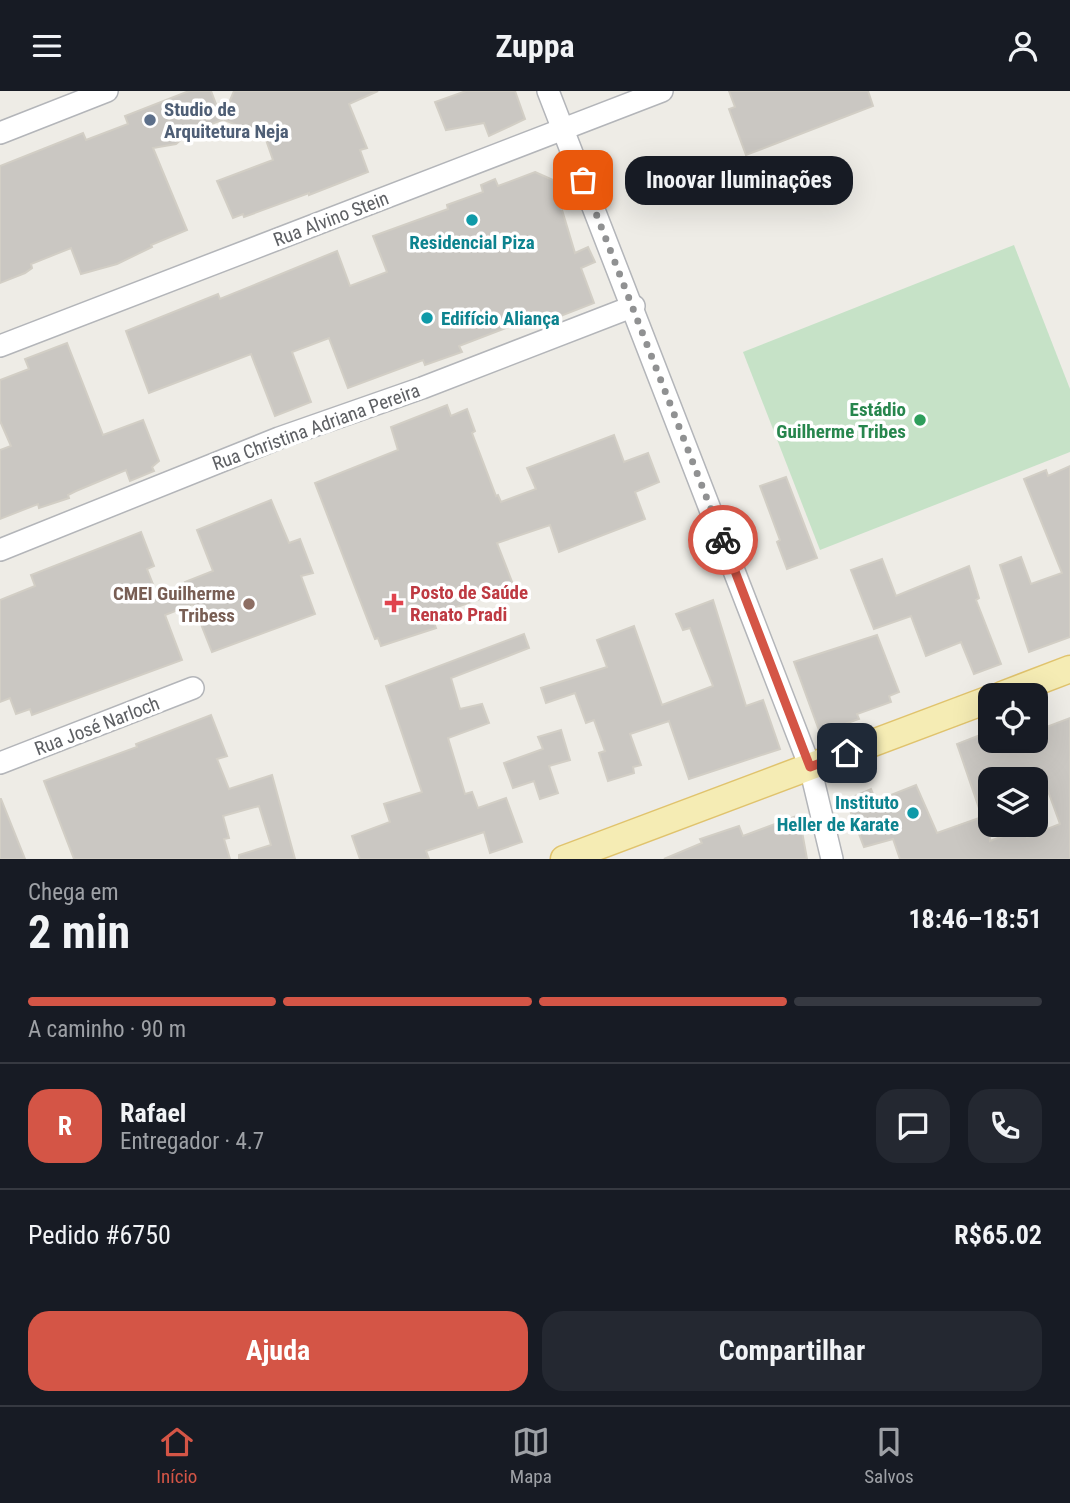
<!DOCTYPE html>
<html lang="pt">
<meta charset="utf-8">
<style>
body{margin:0;font-family:"Roboto Condensed",sans-serif;background:#242831;color:#f1f3f6;height:100vh;display:flex;flex-direction:column;font-size:26px;white-space:nowrap}
*{box-sizing:border-box;margin:0}
p{font-size:23px;color:#9ea1a6}
.icon{flex:none;width:38px;height:38px;fill:none;stroke:currentColor;stroke-width:2;stroke-linecap:round;stroke-linejoin:round}
.map{position:relative;height:768px;overflow:hidden}
.panel{display:flex;flex-direction:column;background:#171b24;flex:1}
.panel>*{flex:none}
.controls{position:absolute;left:978px;top:592px;display:grid;gap:14px}
.controls a{display:grid;place-items:center;width:70px;height:70px;border-radius:14px;background:#171b24;box-shadow:0 7px 28px #0002;font-size:35px}
.pin{position:absolute;display:grid;place-items:center;width:60px;height:60px;color:#fff;margin:-30px;border-radius:14px;box-shadow:0 4px 10px #0006}
.courier{position:absolute;display:grid;place-items:center;width:70px;height:70px;margin:-35px;border:5px solid #d45546;border-radius:50%;background:#fff;color:#222;box-shadow:0 2px 9px #0007}
.bubble{position:absolute;height:49px;border-radius:21px;background:#171b24;box-shadow:0 7px 28px #0002;font-size:23px;font-weight:700;line-height:49px;text-align:center}
.summary em{font-style:normal;font-weight:700}
.summary div{display:flex;flex-direction:column-reverse}
.summary{display:flex;align-items:center;justify-content:space-between;height:119px;padding:0 28px}
h1{font-size:46px;font-weight:700;line-height:52px}
.bar{display:grid;grid-template-columns:repeat(4,1fr);gap:10px 7px;align-content:center;height:84px;padding:0 28px}
.bar i{height:9px;border-radius:5px;background:#363941}
.bar .current{background:#d45546}
.bar p{grid-column:span 4}
.line{display:flex;align-items:center;gap:18px;padding:0 28px;border-top:2px solid #363941}
.line div{flex:1}
.round{display:grid;place-items:center;flex:none;width:74px;height:74px;border-radius:21px;background:#242831}
.action{display:flex;gap:14px;margin-top:auto;padding:14px 28px}
.action a{flex:1;height:80px;border-radius:21px;background:#d45546;color:#fff;font-size:28px;font-weight:700;line-height:80px;text-align:center}
.action a+a{background:#242831;color:#f1f3f6}
header{display:flex;justify-content:space-between;align-items:center;height:91px;padding:0 28px;background:#171b24;font-size:32px;font-weight:700}
.tab-bar{display:flex;justify-content:space-around;align-items:center;height:98px;border-top:2px solid #363941;background:#171b24;font-size:19px;color:#9ea1a6}
.tab-bar a{display:grid;justify-items:center;gap:4px}
.tab-bar .current{color:#d45546}
.map>svg:first-child{display:block}
.green{fill:#c6e2c7}
.building{fill:#cac7c2;stroke:#d2cec5;stroke-width:2;fill-rule:evenodd}
.lines{fill:none;stroke-linecap:round;stroke-linejoin:round}
.minor-casing{stroke:#b3b5b9;stroke-width:24}
.major-casing{stroke:#e0c36d;stroke-width:29}
.minor{stroke:#fff;stroke-width:21}
.major{stroke:#f5ecb4;stroke-width:26}
.done{stroke:#909192;stroke-width:7;stroke-dasharray:0 12.6}
.route{stroke:#d45546;stroke-width:9}
.service-dot{fill:#5c6f8a;stroke:#fff;stroke-width:2.5}
.culture-dot{fill:#0f9aa8;stroke:#fff;stroke-width:2.5}
.leisure-dot{fill:#2e9e5b;stroke:#fff;stroke-width:2.5}
.health-dot{fill:#e0444e;stroke:#fff;stroke-width:2.5}
.education-dot{fill:#8d6e63;stroke:#fff;stroke-width:2.5}
.labels{text-anchor:middle;dominant-baseline:central;stroke-width:7;stroke-linejoin:round;paint-order:stroke}
.service-label{font-size:19px;font-weight:bold;fill:#4e5e75;stroke:#fff;text-anchor:start}
.street-label{font-size:19px;fill:#5e6064;stroke:#fff}
.culture-label{font-size:19px;font-weight:bold;fill:#0d838f;stroke:#fff}
.leisure-label{font-size:19px;font-weight:bold;fill:#27864d;stroke:#fff;text-anchor:end}
.health-label{font-size:19px;font-weight:bold;fill:#be3a42;stroke:#fff;text-anchor:start}
.education-label{font-size:19px;font-weight:bold;fill:#785e54;stroke:#fff;text-anchor:end}
</style>
<header><svg class="icon" aria-label="menu" viewBox="0 0 24 24"><path d="M4 6h16M4 12h16M4 18h16"/></svg>Zuppa<svg class="icon" aria-label="person" viewBox="0 0 24 24"><circle cx="12" cy="8" r="4"/><path d="M4 21q1-7 8-7t8 7"/></svg></header>
<div class="map">
<svg width="1070" height="768" viewBox="0 0 1070 768">
<rect width="100%" height="100%" fill="#eeece6"/>
<polygon class="green" points="1014,154 1070,298 1070,361 820,459 743,261"/>
<g class="building">
<polygon points="189,0 211,0 222,29 189,42 176,53 153,57 187,139 151,154 152,156 117,173 81,183 71,157 31,173 32,177 25,182 0,192 0,75 83,42 86,49 128,33 125,25"/>
<polygon points="234,0 378,0 349,13 367,57 360,59 368,81 309,104 309,102 244,126 243,123 233,127 217,90 273,69 265,46 222,28"/>
<polygon points="466,0 515,0 525,28 489,45 484,32 446,39 435,11"/>
<polygon points="729,0 868,0 873,15 746,64 729,18 735,16"/>
<polygon points="535,81 553,89 575,162 588,156 595,171 581,177 594,212 535,235 532,227 459,255 462,261 425,274 423,269 348,297 329,247 292,261 311,311 275,325 251,263 149,302 126,240 218,203 220,208 337,160 350,195 387,181 373,145 448,118 447,114 483,101 481,94 495,88 498,95"/>
<polygon points="67,252 103,344 143,329 159,370 152,376 154,380 130,390 126,379 76,400 68,404 69,407 39,417 38,413 0,428 0,359 11,355 0,330 0,289 29,278 25,268"/>
<polygon points="447,314 451,325 467,318 475,340 472,342 496,405 498,404 501,411 536,398 527,377 614,344 624,371 648,362 659,391 635,401 645,428 559,461 550,434 497,452 514,496 437,523 432,526 436,537 381,555 378,547 375,548 315,392 398,359 391,336"/>
<polygon points="1070,375 1070,546 1029,561 1000,474 1021,466 1031,493 1062,482 1024,388 1046,379 1048,385"/>
<polygon points="786,386 817,467 787,478 777,451 780,449 760,395"/>
<polygon points="271,409 289,452 300,448 313,482 301,485 315,523 212,561 193,513 165,524 182,569 32,624 30,618 16,623 10,607 0,611 0,509 35,495 31,484 141,441 154,475 147,478 158,506 187,495 185,491 213,480 197,439"/>
<polygon points="882,468 896,505 969,475 979,507 976,509 1001,573 974,583 961,551 926,565 911,525 874,538 851,479"/>
<polygon points="713,509 746,615 763,609 780,658 689,688 669,630 630,643 641,674 633,676 634,682 608,690 599,662 605,660 594,629 586,632 575,602 546,612 541,597 607,576 597,549 634,535 662,614 713,595 690,537 683,539 676,523"/>
<polygon points="524,543 529,557 451,587 460,618 482,613 489,632 448,647 465,703 472,701 478,717 506,707 522,751 490,762 484,741 426,760 429,768 360,768 352,745 390,731 384,713 422,701 386,595"/>
<polygon points="877,544 899,601 889,605 891,611 857,623 859,628 820,642 794,571"/>
<polygon points="211,624 227,665 217,668 229,698 272,684 295,768 239,768 239,764 271,754 259,715 223,725 229,747 224,748 230,768 74,768 44,690 137,656 136,653"/>
<path d="M1070 627V768H900L893 748 864 756 846 709 871 698 876 710 916 694 937 742 982 726 957 653 985 642 987 649H1036V640ZM1040 678 1060 733 1027 746 1024 737 990 750V688H1011Z"/>
<polygon points="561,639 570,669 549,675 558,702 540,708 534,690 513,697 504,672 543,658 538,646"/>
<polygon points="0,708 1,708 25,768 0,768"/>
<polygon points="799,724 807,768 664,768 702,752 700,748 739,735 743,745"/>
</g>
<g class="lines">
<defs>
<g id="minor">
<polyline points="548,0 810,676 832,768"/>
<polyline points="0,42 107,0"/>
<polyline points="0,255 662,0"/>
<polyline points="0,459 279,347 422,297 634,215"/>
<polyline points="0,672 193,597"/>
</g>
<g id="major">
<polyline points="1002,604 1070,578"/>
<polyline points="564,768 990,608"/>
</g>
</defs>
<use href="#minor" class="minor-casing"/>
<use href="#major" class="major-casing"/>
<use href="#minor" class="minor"/>
<use href="#major" class="major"/>
</g>
<g class="lines">
<polyline class="done" points="583,89 723,449"/>
<polyline class="route" points="723,449 810,676 847,662"/>
</g>
<circle class="service-dot" cx="150" cy="29" r="7"/>
<g class="culture-dot">
<circle cx="472" cy="129" r="7"/>
<circle cx="427" cy="227" r="7"/>
<circle cx="913" cy="722" r="7"/>
</g>
<circle class="leisure-dot" cx="920" cy="329" r="7"/>
<path class="health-dot" d="M390.5 501.5h7v7h7v7h-7v7h-7v-7h-7v-7h7z"/>
<circle class="education-dot" cx="249" cy="513" r="7"/>
<g class="labels">
<g class="service-label">
<text x="164" y="18">Studio de<tspan x="164" dy="22">Arquitetura Neja</tspan></text>
</g>
<g class="street-label">
<text transform="translate(331 128) rotate(-21)">Rua Alvino Stein</text>
<text transform="translate(316 336) rotate(-20)">Rua Christina Adriana Pereira</text>
<text transform="translate(97 635) rotate(-21)">Rua José Narloch</text>
</g>
<g class="culture-label">
<text x="472" y="151">Residencial Piza</text>
<text x="441" y="227" text-anchor="start">Edifício Aliança</text>
<text x="899" y="711" text-anchor="end">Instituto<tspan x="899" dy="22">Heller de Karate</tspan></text>
</g>
<g class="leisure-label">
<text x="906" y="318">Estádio<tspan x="906" dy="22">Guilherme Tribes</tspan></text>
</g>
<g class="health-label">
<text x="410" y="501">Posto de Saúde<tspan x="410" dy="22">Renato Pradi</tspan></text>
</g>
<g class="education-label">
<text x="235" y="502">CMEI Guilherme<tspan x="235" dy="22">Tribess</tspan></text>
</g>
</g>
</svg>
<div class="controls">
<a><svg class="icon" aria-label="locate" viewBox="0 0 24 24"><circle cx="12" cy="12" r="6"/><path d="M12 2v4M12 18v4M2 12h4M18 12h4"/></svg></a>
<a><svg class="icon" aria-label="layers" viewBox="0 0 24 24"><path d="M12 4l9 5-9 5-9-5zM3 14l9 5 9-5"/></svg></a>
</div>
<div class="pin" style="left:583px;top:89px;background:#ea580c"><svg class="icon" aria-label="bag" viewBox="0 0 24 24"><path d="M5 8h14l-1 12H6zM9 8a3 3 0 0 1 6 0"/></svg></div>
<div class="pin" style="left:847px;top:662px;background:#1f2937"><svg class="icon" aria-label="home" viewBox="0 0 24 24"><path d="M3 11l9-7 9 7M6 9v11h12V9"/></svg></div>
<div class="courier" style="left:723px;top:449px"><svg class="icon" aria-label="bike" viewBox="0 0 24 24"><circle cx="6" cy="16" r="4"/><circle cx="18" cy="16" r="4"/><path d="M6 16l4-8h5l3 8M10 8l3 8H6M13 5h3"/></svg></div>
<div class="bubble" style="left:625px;top:65px;width:228px">Inoovar Iluminações</div>
</div>
<section class="panel">
<div class="summary"><div><h1>2 min</h1><p>Chega em</p></div><em>18:46–18:51</em></div>
<div class="bar"><i class="current"></i><i class="current"></i><i class="current"></i><i></i><p>A caminho · 90 m</p></div>
<div class="line" style="height:126px"><b class="round" style="background:#d45546;color:#fff">R</b><div><b>Rafael</b><p>Entregador · 4.7</p></div><a class="round"><svg class="icon" aria-label="chat" viewBox="0 0 24 24"><path d="M4 5h16v11H9l-5 4z"/></svg></a><a class="round"><svg class="icon" aria-label="phone" viewBox="0 0 24 24"><path d="M5 4h4l2 5-3 2q2 4 5 5l2-3 5 2v4C11 20 4 13 5 4z"/></svg></a></div>
<div class="line" style="height:91px"><div>Pedido #6750</div><b>R$65.02</b></div>
<div class="action"><a>Ajuda</a><a>Compartilhar</a></div>
</section>
<nav class="tab-bar">
<a class="current"><svg class="icon" aria-label="home" viewBox="0 0 24 24"><path d="M3 11l9-7 9 7M6 9v11h12V9"/></svg>Início</a>
<a><svg class="icon" aria-label="map" viewBox="0 0 24 24"><path d="M3 6l6-2 6 2 6-2v14l-6 2-6-2-6 2zM9 4v14M15 6v14"/></svg>Mapa</a>
<a><svg class="icon" aria-label="saved" viewBox="0 0 24 24"><path d="M7 4h10v16l-5-4-5 4z"/></svg>Salvos</a>
</nav>
